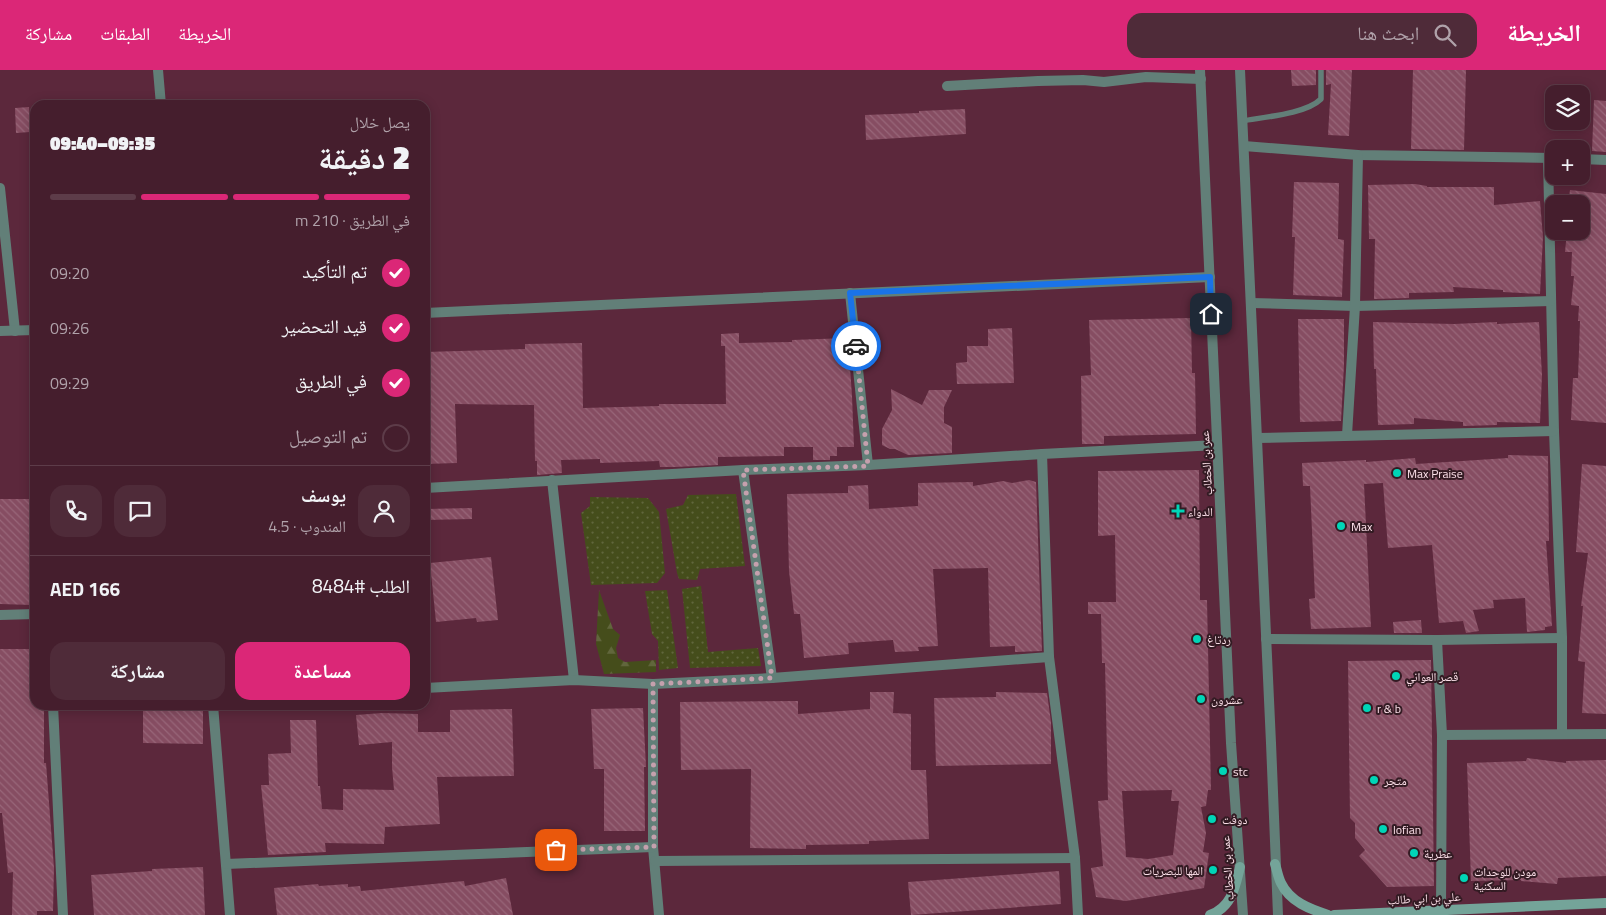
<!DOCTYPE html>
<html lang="ar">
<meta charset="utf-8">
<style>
body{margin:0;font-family:"Titillium Web","Noto Naskh Arabic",sans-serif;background:#4f2b39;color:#f1f3f6;direction:rtl;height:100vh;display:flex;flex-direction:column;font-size:19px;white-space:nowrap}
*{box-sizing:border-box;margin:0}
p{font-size:16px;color:#b0a2aa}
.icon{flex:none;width:28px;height:28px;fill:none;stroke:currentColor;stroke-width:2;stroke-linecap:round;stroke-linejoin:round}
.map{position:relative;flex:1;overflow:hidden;direction:ltr}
.details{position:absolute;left:30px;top:30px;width:400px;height:610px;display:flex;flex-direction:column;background:#451e2d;border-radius:15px;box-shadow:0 2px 12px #0003,0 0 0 1px #5d3c49;direction:rtl}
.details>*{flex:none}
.buttons{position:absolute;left:1545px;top:15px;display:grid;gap:10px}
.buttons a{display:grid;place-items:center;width:45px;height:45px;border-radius:10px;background:#451e2d;box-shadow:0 2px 12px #0003,0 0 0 1px #5d3c49;font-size:25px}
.pin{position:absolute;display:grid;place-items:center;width:42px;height:42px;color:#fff;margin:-21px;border-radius:10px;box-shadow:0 2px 8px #0006}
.courier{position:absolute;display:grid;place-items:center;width:50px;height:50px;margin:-25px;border:4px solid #1a73e8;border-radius:50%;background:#fff;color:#222;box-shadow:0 1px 6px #0007}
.head em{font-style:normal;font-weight:800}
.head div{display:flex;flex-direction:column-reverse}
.head{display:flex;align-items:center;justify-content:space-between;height:85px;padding:0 20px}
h1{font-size:32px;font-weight:800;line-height:38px}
.bar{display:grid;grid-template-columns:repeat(4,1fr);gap:8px 5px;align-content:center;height:60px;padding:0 20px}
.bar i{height:6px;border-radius:4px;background:#5d3c49}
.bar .selected{background:#db2777}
.bar p{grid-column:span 4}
.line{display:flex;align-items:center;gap:12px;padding:0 20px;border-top:1px solid #5d3c49}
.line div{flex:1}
.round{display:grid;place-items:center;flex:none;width:52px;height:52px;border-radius:15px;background:#4f2b39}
ol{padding:0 20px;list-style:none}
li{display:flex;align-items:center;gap:15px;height:55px}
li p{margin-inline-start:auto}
li .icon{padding:5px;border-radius:50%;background:#db2777;color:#fff;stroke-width:4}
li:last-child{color:#b0a2aa}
li i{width:28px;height:28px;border:2px solid #5d3c49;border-radius:50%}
.action{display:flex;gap:10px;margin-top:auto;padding:10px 20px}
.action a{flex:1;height:58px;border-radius:15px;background:#db2777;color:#fff;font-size:20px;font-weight:800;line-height:58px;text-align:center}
.action a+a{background:#4f2b39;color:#f1f3f6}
header{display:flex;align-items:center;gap:30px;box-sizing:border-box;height:70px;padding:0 25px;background:#db2777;color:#fff}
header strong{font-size:24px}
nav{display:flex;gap:28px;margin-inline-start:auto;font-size:18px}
.search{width:350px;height:45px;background:#4f2b39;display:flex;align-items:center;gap:12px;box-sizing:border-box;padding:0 18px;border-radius:15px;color:#b0a2aa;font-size:19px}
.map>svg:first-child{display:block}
.grass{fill:url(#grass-dots)}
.forest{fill:url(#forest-firs)}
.building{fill:url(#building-back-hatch);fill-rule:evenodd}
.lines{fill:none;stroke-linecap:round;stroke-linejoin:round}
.service{stroke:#627f78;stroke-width:5.5}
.minor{stroke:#627f78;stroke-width:10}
.tertiary{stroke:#627f78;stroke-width:10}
.secondary{stroke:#74a499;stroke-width:10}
.done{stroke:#c5a0ad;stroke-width:5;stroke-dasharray:0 9}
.route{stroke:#1a73e8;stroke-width:6}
.poi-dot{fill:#00d5b7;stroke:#331b23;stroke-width:2}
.labels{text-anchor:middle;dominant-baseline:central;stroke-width:4;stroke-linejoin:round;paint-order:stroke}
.street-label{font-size:12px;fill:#fde1ea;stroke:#331b23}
.poi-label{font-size:12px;fill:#fde1ea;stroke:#331b23;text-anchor:start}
</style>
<header>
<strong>الخريطة</strong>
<div class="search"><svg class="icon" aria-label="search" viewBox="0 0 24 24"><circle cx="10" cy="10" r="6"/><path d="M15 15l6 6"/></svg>ابحث هنا</div>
<nav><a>الخريطة</a><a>الطبقات</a><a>مشاركة</a></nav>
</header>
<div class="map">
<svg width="1606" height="845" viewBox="0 0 1606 845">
<defs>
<pattern id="grass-dots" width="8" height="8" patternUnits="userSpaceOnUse" patternTransform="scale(1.25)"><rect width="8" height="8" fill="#454d1b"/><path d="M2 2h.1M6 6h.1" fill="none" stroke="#61663c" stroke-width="1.8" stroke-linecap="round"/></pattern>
<pattern id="forest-firs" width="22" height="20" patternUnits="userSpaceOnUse" patternTransform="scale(1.25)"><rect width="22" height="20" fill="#454d1b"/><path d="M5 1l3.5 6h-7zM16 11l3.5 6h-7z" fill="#61663c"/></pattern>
<pattern id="building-back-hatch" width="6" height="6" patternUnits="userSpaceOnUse" patternTransform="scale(1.25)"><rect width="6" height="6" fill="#864d62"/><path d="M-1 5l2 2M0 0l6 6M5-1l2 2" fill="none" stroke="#986679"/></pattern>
</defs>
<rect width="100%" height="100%" fill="#5c283c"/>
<g class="grass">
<polygon points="736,424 745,496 700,499 697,510 679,509 677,503 666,439 683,435 688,425"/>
<polygon points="590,427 648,428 659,442 665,503 657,513 591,515 581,443 590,436"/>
<polygon points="701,516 708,582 758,578 761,596 690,598 682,519"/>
<polygon points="667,520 678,598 659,600 658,571 652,564 645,521"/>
</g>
<polygon class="forest" points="599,520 613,559 620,565 616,578 618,588 625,592 656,590 656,602 604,604 596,574"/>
<g class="building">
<polygon points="1291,0 1316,0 1316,15 1292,16"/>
<polygon points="1326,0 1352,0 1349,66 1328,65 1331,14 1326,15"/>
<polygon points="1413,0 1466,0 1464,80 1411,79"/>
<polygon points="1594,30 1606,31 1606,82 1592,81"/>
<polygon points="29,37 30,62 16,63 15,38"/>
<polygon points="965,39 966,64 866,70 865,45 919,43 919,41"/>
<polygon points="1294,112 1339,113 1338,169 1344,170 1342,227 1293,225 1295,167 1292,167"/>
<polygon points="1415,114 1427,116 1427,117 1494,117 1494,135 1540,131 1543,167 1540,224 1503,222 1503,220 1453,217 1454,222 1409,223 1409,228 1374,229 1375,169 1369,169 1368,115"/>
<polygon points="1570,120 1606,124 1606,353 1571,350 1573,308 1578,308 1580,251 1578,251 1579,236 1571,235 1574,206 1571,206 1572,182 1565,182 1567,161 1581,161 1581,134 1568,134"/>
<polygon points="1191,248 1192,303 1195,303 1196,364 1104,366 1104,374 1082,374 1081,306 1091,305 1089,250"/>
<polygon points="1298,249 1344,249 1344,295 1341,351 1300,352"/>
<polygon points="1373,252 1454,254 1497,252 1497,254 1539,252 1542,305 1540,353 1497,352 1497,355 1463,356 1463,352 1414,348 1414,354 1378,355 1376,299 1374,299"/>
<polygon points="1012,258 1014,313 957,314 956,293 967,292 967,276 988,276 988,259"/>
<polygon points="739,263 739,273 792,272 792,270 848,268 852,326 854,377 837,377 837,386 830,386 830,390 813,390 813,377 784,377 784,386 718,387 718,395 675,397 660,397 659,391 600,393 600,389 561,390 562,403 537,405 537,391 535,391 534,335 455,334 457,393 425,394 425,282 525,279 525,274 582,273 583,338 659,336 659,334 726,334 725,276 721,276 721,264"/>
<polygon points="891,319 922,335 929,320 952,320 944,337 944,353 952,357 952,383 908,385 895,379 890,379 882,375 882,359 892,340"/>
<polygon points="1508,385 1548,386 1549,471 1546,471 1552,556 1545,557 1545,560 1527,562 1525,528 1493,530 1494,538 1473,540 1479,561 1466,563 1463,551 1439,553 1432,475 1388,478 1383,413 1364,414 1371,557 1311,559 1309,529 1315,528 1310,416 1303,416 1302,393 1366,390 1366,392 1415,388 1416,394 1508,388"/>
<polygon points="1582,394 1606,396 1606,644 1582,643 1585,592 1578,591 1583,536 1581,536 1588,483 1576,482"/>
<path d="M1199 400 1200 530H1207L1211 720H1208L1206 736 1201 737 1206 763 1203 782 1209 783 1204 818 1126 831 1096 827 1091 798 1103 796 1098 731 1108 730 1105 593H1102L1101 544H1088V532H1116L1115 465 1098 466V401ZM1172 720 1171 731H1179L1173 785 1148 789 1126 787 1122 721Z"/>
<polygon points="1029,410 1036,412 1042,581 1015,582 1015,576 990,577 988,498 933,499 938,576 918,577 919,581 895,582 893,570 848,573 849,584 804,588 800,544 794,544 789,501 787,424 848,423 848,416 868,415 869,439 918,436 918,413 973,412 973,416 1003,411 1012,413"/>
<polygon points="0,429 35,429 35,477 34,477 32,535 0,534"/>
<polygon points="472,438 472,449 425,450 425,439"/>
<polygon points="491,487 498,550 477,552 476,548 436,552 430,493"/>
<polygon points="1421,550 1422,563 1394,563 1393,552"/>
<polygon points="0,579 35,579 35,635 44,635 44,693 46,693 54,798 53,841 37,841 37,845 12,845 13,802 8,803 2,743 0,743"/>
<polygon points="1431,590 1434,816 1387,817 1359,786 1365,780 1355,768 1355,753 1350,748 1348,591"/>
<polygon points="870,622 894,622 893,643 911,644 911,700 926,700 929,769 869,771 869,774 806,775 806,779 750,778 751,699 681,700 680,632 798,631 798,644 870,639"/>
<polygon points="996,622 1047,623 1051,652 1051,694 936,696 934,628 996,627"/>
<polygon points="143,635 203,635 203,674 143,673"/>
<polygon points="643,638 646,697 644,697 645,761 604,761 604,699 594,699 591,639"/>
<polygon points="512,639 514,706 437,707 440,754 385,757 384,774 325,773 326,782 268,785 261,715 269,715 268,684 291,683 290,650 316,650 318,716 320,716 322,739 343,740 343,719 394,720 392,697 392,672 359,675 356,645 382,643 418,644 418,662 450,662 450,640"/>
<polygon points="1527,688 1566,693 1566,691 1606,690 1606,806 1558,808 1557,814 1521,811 1521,810 1471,811 1467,693 1526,691"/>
<polygon points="203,797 205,845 94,845 91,805 152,801 152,799"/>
<polygon points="1059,801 1061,834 911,845 908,812"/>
<polygon points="506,808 513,845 277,845 274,818 318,814 319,816 348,814 348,817 360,816 361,821 464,811 465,816"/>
</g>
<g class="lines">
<path class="service" d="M1242 51C1264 47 1306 44 1321 29V0"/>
<g class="minor">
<polyline points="158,0 161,35"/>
<polyline points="947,16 1038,11 1083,10 1104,12 1146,7 1201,9"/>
<polyline points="1244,76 1358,85 1553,88"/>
<polyline points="1548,88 1554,361 1562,568 1562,664"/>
<polyline points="1581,89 1606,90"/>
<polyline points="0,118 15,261"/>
<polyline points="850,223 868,395"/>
<polyline points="1251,233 1355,236 1551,231"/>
<polyline points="425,243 1210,207"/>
<polyline points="0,261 35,260"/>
<polyline points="1347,365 1355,236 1358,85"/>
<polyline points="1257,368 1554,361"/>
<polyline points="1042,384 1049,587 1075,788 1078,845"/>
<polyline points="743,400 772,608"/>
<polyline points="552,410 574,610"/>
<polyline points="425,418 743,400 868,395 1042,384 1217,375"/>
<polyline points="0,545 35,544"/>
<polyline points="1266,569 1437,570 1562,568"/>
<polyline points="1437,570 1442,665 1441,840"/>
<polyline points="653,614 653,777 659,845"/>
<polyline points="425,618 574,610 653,614 772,608 1049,587"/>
<polyline points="53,635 63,845"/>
<polyline points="213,635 230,845"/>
<polyline points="1442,665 1606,664"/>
<polyline points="655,791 1075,788"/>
<polyline points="226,794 653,777"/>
</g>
<g class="tertiary">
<polyline points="1200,0 1231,673 1243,845"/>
<polyline points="1240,0 1271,673 1278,845"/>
</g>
<g class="secondary">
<path d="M1275 794C1277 800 1278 807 1281 813 1290 832 1310 839 1328 845"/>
<path d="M1210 845C1232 837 1235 817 1240 797"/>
<polyline points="1334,845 1606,833"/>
</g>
</g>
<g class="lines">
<polyline class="done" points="556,780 654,777 653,614 772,608 743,400 868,396 856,276"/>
<polyline class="route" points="856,276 850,223 1210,207 1211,244"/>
</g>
<g class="poi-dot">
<circle cx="1397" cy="403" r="5"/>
<path d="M1175.5 433.5h5v5h5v5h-5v5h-5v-5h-5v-5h5z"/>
<circle cx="1341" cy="456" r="5"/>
<circle cx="1197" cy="569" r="5"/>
<circle cx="1396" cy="606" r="5"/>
<circle cx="1201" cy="629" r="5"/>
<circle cx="1367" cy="638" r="5"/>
<circle cx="1223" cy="701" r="5"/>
<circle cx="1374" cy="710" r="5"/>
<circle cx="1212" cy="749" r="5"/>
<circle cx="1383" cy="759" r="5"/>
<circle cx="1414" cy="783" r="5"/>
<circle cx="1213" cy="800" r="5"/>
<circle cx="1464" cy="808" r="5"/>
</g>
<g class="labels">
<g class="street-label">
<text transform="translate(1206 393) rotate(-93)">عمر بن الخطاب</text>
<text transform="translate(1227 798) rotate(-94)">عمر بن الخطاب</text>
<text transform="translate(1424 828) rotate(-3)">علي بن ابي طالب</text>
</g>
<g class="poi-label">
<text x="1407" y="403">Max Praise</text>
<text x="1188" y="441">الدواء</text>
<text x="1351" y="456">Max</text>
<text x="1207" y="569">ردتاغ</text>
<text x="1406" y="606">قصر العواني</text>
<text x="1211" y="629">عشرون</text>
<text x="1377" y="638">r &amp; b</text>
<text x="1233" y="701">stc</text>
<text x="1384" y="710">متجر</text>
<text x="1222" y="749">دوفت</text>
<text x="1393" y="759">lofian</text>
<text x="1424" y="783">عطرية</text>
<text x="1203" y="800" text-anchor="end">المها للبصريات</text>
<text x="1474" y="801">مودن للوحدات<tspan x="1474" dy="14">السكنية</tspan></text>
</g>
</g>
</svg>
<div class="buttons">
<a><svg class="icon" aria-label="layers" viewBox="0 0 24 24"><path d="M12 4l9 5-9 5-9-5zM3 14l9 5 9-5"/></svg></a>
<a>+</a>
<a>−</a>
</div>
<div class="pin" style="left:556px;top:780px;background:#ea580c"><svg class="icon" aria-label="bag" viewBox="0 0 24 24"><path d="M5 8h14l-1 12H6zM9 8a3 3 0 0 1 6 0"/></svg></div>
<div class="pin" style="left:1211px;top:244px;background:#1f2937"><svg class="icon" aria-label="home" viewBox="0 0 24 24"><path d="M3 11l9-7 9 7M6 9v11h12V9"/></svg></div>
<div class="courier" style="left:856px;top:276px"><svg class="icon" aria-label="car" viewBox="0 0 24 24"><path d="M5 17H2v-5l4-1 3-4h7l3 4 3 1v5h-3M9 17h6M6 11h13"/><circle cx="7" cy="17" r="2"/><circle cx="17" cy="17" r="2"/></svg></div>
<section class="details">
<div class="head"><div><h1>2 دقيقة</h1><p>يصل خلال</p></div><em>09:35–09:40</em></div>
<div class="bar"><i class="selected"></i><i class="selected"></i><i class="selected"></i><i></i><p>في الطريق · 210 m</p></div>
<ol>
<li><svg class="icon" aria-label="check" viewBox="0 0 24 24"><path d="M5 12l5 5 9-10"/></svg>تم التأكيد<p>09:20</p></li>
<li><svg class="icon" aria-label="check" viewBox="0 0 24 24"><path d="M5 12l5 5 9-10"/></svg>قيد التحضير<p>09:26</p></li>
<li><svg class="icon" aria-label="check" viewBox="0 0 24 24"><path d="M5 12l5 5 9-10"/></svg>في الطريق<p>09:29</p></li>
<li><i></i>تم التوصيل</li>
</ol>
<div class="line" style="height:90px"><a class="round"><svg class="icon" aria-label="person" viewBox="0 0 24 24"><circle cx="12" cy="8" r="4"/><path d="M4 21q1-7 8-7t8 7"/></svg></a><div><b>يوسف</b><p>المندوب · 4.5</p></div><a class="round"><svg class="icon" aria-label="chat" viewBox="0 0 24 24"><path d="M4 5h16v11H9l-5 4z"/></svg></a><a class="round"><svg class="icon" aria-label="phone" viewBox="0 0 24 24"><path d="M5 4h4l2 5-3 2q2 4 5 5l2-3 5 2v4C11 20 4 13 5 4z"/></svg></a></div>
<div class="line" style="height:65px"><div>الطلب #8484</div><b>AED 166</b></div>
<div class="action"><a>مساعدة</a><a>مشاركة</a></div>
</section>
</div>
